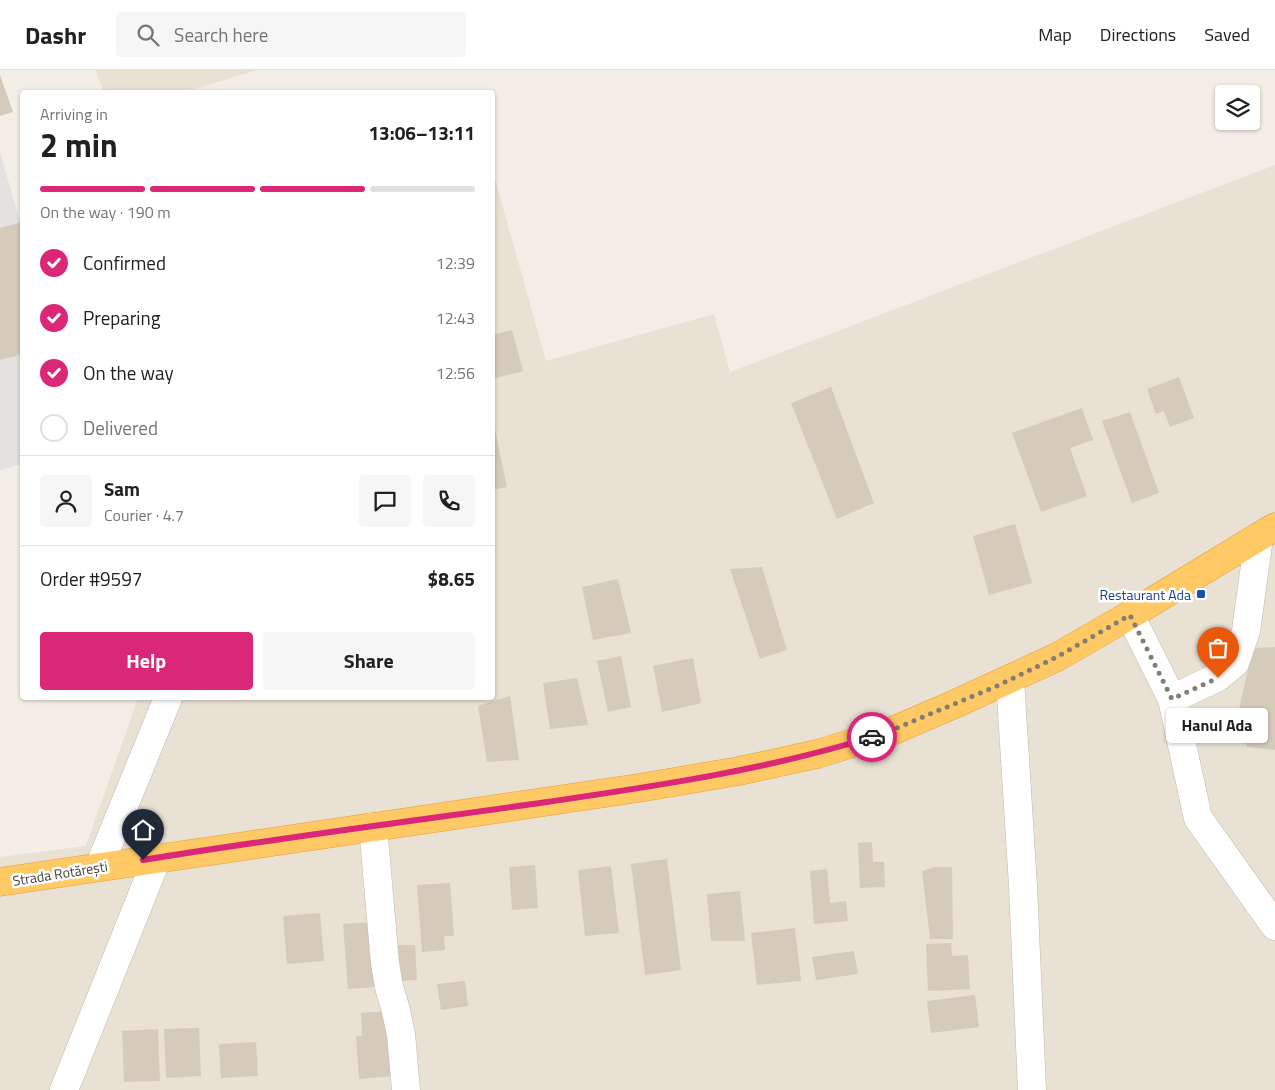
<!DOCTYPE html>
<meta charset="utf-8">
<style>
body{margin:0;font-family:"Titillium Web",sans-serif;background:#f6f6f6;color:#202124;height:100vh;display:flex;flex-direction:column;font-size:19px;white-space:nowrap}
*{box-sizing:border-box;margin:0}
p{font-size:16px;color:#757577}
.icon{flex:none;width:28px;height:28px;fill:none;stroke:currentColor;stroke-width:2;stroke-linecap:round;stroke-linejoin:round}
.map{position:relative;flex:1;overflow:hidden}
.details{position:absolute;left:20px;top:20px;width:475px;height:610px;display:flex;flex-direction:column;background:#fff;border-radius:5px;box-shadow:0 1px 4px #0004}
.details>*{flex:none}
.buttons{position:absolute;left:1215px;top:15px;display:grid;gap:10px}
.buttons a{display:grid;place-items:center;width:45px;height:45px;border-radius:5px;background:#fff;box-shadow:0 1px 4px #0004;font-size:25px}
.pin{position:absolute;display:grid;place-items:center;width:42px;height:42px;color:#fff;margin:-51px -21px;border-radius:50% 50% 50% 0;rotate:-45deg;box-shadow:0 0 5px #0007}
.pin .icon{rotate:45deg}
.courier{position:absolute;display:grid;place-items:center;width:50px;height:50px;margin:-25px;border:4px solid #db2777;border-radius:50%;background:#fff;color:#222;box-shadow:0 1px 6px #0007}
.bubble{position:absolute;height:35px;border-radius:5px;background:#fff;box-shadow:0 1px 4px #0004;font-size:16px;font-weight:700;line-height:35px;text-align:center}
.headline em{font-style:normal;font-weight:700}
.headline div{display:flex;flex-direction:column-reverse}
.headline{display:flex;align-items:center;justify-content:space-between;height:85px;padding:0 20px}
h1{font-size:32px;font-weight:700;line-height:38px}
.bar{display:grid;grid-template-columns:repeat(4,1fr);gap:8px 5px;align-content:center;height:60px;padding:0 20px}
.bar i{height:6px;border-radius:4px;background:#e0e0e0}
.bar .active{background:#db2777}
.bar p{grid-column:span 4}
.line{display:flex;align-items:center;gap:12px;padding:0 20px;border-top:1px solid #e0e0e0}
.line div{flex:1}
.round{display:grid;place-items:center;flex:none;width:52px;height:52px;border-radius:5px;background:#f6f6f6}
ol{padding:0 20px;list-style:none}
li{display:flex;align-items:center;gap:15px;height:55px}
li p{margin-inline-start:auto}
li .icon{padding:5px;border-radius:50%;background:#db2777;color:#fff;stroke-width:4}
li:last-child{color:#757577}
li i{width:28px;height:28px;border:2px solid #e0e0e0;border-radius:50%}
.button{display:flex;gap:10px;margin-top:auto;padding:10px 20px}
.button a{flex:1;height:58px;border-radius:5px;background:#db2777;color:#fff;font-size:20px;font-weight:700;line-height:58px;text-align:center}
.button a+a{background:#f6f6f6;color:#202124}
header{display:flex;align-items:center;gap:30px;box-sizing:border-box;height:70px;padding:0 25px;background:#fff;border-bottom:1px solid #e0e0e0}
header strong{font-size:24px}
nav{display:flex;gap:28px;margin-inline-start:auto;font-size:18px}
.search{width:350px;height:45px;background:#f6f6f6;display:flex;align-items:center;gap:12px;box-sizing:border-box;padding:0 18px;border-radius:5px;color:#757577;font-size:19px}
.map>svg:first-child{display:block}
.residential{fill:#e8e1d4}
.parking{fill:#e4e2de}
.building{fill:#d6cbbb}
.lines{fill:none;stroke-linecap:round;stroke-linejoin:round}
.minor-casing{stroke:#c2baab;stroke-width:29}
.highway-casing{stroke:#e29f32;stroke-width:29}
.minor{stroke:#fff;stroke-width:28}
.highway{stroke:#ffca66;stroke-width:28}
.done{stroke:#847d73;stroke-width:5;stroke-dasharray:0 9}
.route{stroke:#db2777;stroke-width:6}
.transit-dot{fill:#1a4fb4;stroke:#fff;stroke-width:2}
.labels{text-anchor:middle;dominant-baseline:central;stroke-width:5;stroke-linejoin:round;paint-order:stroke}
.transit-label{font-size:14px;fill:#164399;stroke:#fff;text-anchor:end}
.street-label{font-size:14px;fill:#474035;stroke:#fff}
</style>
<header>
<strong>Dashr</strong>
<div class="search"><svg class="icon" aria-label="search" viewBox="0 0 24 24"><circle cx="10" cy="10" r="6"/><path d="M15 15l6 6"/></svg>Search here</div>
<nav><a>Map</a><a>Directions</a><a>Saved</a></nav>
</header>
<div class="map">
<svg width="1275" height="1020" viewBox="0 0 1275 1020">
<rect width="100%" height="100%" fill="#f4efe6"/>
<g class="residential">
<polygon points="95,0 257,0 198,18 175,22 104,22"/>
<polygon points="1275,95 1275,1020 0,1020 0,787 86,776 138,628 492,628 493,102 546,291 714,244 730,302"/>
</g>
<polygon class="parking" points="0,83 22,158 22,394 0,400"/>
<g class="building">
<polygon points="0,5 13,42 0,46"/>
<polygon points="22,152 22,284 0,290 0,158"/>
<polygon points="512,260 523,301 492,309 492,265"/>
<polygon points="1179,307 1194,348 1170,357 1164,341 1156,344 1147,319"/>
<polygon points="831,317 874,433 837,449 791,333"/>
<polygon points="1082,338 1093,370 1070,378 1087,426 1041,442 1012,363"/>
<polygon points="1130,342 1159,423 1132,433 1102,351"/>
<polygon points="492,360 495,360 507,417 492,420"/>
<polygon points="1015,454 1032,513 989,525 973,466"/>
<polygon points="762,497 787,580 760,589 730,499"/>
<polygon points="618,509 631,563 593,570 582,517"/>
<polygon points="1275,577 1275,680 1247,677 1238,643 1253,578"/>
<polygon points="621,586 631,637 608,642 597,591"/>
<polygon points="693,588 701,633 662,642 653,596"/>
<polygon points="577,608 588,655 550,659 543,613"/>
<polygon points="510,626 519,690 487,692 478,636"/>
<polygon points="872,772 873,792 884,792 885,817 860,818 858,773"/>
<polygon points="667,789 681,900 645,905 631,794"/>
<polygon points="535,795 538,838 512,840 509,797"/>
<polygon points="611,796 619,863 585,866 578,800"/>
<polygon points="935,797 952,797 953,869 930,869 922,801"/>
<polygon points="827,799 830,833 846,831 848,851 814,854 810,801"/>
<polygon points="450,813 454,866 444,866 445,880 422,882 417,815"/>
<polygon points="740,821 745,871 711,871 707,824"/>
<polygon points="320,843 324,891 287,894 283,846"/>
<polygon points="371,852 376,917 348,919 343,854"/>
<polygon points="795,858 801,911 757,915 751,863"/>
<polygon points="951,873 952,886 968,885 970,919 928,921 926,874"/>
<polygon points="398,875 415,875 417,910 399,911"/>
<polygon points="854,881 858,904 816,910 812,887"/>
<polygon points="465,911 468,936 441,940 437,914"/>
<polygon points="975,925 979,957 931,963 927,931"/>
<polygon points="388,941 393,1006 359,1009 356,966 362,966 361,943"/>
<polygon points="199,958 201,1006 166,1008 164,959"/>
<polygon points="158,959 160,1011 124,1012 122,961"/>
<polygon points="256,972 258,1006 221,1008 219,974"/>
</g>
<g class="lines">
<defs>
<g id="minor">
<polyline points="1130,545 1172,629 1198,748 1275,856"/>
<polyline points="1010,610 1023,816 1032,1020"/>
<polyline points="1172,629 1218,607 1235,593 1246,561 1259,467"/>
<polyline points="373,757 385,893 389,917 395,937 401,964 406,1020"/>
<polyline points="99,797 168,628"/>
<polyline points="64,1020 157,788"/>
</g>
<polyline id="highway" points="0,812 639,718 739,701 817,684 892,661 955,634 1057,587 1130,545 1275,457"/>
</defs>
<use href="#minor" class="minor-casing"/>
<use href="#highway" class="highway-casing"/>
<use href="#minor" class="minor"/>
<use href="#highway" class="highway"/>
</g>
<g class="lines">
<polyline class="done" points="872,667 892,660 997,616 1057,587 1130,545 1172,629 1218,608"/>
<path class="route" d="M143 790C277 768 412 751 547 732 656 716 766 700 872 667"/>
</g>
<rect class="transit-dot" x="1196" y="519" width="10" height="10" rx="2.5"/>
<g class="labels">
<g class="transit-label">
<text x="1191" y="524">Restaurant Ada</text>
</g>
<g class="street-label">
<text transform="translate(60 803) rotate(-9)">Strada Rotărești</text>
</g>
</g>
</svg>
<div class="buttons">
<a><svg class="icon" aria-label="layers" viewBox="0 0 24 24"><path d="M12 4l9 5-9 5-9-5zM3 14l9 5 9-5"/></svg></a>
</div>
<div class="pin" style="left:1218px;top:608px;background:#ea580c"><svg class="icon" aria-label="bag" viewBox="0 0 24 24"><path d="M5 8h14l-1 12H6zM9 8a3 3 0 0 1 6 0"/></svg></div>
<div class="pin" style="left:143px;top:790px;background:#1f2937"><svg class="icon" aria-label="home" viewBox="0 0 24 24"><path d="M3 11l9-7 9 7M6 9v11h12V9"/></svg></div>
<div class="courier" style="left:872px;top:667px"><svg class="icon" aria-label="car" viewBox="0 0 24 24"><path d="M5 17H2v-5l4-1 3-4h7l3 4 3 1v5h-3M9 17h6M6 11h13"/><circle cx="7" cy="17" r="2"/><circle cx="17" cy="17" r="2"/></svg></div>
<div class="bubble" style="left:1166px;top:638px;width:102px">Hanul Ada</div>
<section class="details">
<div class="headline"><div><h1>2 min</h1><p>Arriving in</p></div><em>13:06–13:11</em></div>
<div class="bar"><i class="active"></i><i class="active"></i><i class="active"></i><i></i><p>On the way · 190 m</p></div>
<ol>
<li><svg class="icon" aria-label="check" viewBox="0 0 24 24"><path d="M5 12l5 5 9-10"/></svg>Confirmed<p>12:39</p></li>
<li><svg class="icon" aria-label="check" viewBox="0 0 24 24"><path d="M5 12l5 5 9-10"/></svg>Preparing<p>12:43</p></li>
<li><svg class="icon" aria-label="check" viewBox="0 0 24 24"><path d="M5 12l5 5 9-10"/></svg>On the way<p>12:56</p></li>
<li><i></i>Delivered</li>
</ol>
<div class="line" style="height:90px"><a class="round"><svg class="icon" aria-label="person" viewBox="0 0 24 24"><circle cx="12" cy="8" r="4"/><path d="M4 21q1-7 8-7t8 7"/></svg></a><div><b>Sam</b><p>Courier · 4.7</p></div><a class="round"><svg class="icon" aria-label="chat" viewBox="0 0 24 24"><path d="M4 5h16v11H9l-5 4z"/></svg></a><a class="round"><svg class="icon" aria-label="phone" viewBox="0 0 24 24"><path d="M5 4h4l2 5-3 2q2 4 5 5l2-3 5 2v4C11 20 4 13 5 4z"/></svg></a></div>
<div class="line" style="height:65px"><div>Order #9597</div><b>$8.65</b></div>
<div class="button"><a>Help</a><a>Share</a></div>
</section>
</div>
